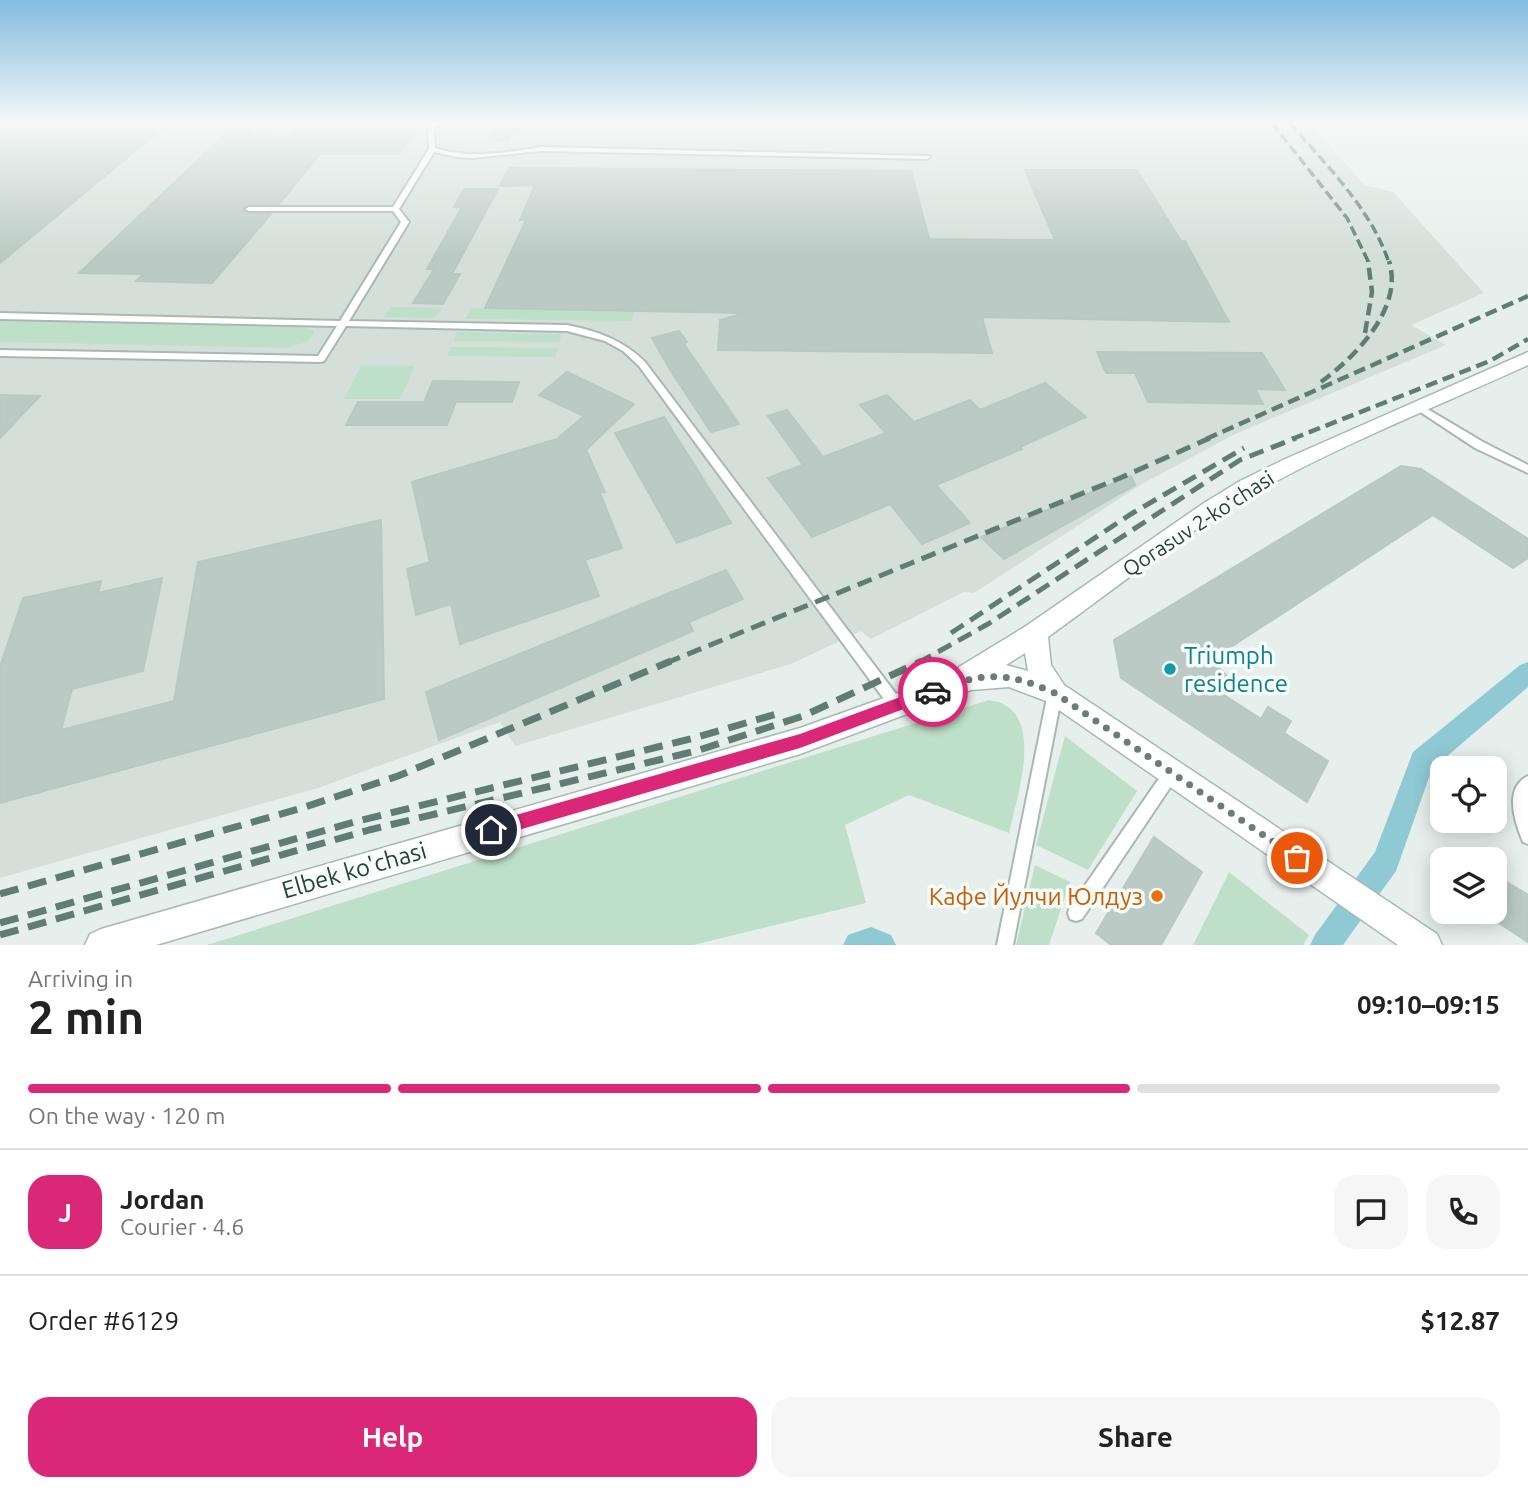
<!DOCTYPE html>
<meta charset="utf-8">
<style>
body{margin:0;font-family:Ubuntu,sans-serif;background:#f6f6f6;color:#222;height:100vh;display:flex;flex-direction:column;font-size:26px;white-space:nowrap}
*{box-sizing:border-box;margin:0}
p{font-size:23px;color:#767676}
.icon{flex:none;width:38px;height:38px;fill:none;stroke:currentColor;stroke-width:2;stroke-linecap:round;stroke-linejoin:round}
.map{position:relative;height:945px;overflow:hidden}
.drawer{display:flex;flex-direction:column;background:#fff;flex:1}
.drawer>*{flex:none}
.fabs{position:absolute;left:1430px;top:756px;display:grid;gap:14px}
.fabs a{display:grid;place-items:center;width:77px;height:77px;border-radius:14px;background:#fff;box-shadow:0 4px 18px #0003;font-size:35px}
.pin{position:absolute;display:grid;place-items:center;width:60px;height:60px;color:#fff;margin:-30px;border:4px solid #fff;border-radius:50%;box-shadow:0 2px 7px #0007}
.courier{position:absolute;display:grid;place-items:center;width:70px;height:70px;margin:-35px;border:5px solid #db2777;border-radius:50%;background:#fff;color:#222;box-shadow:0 2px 9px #0007}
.head em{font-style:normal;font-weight:600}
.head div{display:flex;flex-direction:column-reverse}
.head{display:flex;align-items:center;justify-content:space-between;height:119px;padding:0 28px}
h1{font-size:46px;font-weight:600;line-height:52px}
.bar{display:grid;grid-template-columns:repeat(4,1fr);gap:10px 7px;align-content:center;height:84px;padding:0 28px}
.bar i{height:9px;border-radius:5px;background:#e0e0e0}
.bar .active{background:#db2777}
.bar p{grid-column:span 4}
.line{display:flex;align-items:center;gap:18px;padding:0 28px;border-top:2px solid #e0e0e0}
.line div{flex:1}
.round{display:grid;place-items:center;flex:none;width:74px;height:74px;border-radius:21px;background:#f6f6f6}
.primary-button{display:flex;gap:14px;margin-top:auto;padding:14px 28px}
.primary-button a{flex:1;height:80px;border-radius:21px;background:#db2777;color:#fff;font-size:28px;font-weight:600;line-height:80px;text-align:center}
.primary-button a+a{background:#f6f6f6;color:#222}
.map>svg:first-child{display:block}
.built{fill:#d4dfda}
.green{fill:#bfe0c8}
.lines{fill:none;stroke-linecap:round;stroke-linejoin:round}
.canal{fill:#8ec9d4;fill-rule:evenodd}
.building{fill:#bbcac4;stroke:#b8c9c2;stroke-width:2}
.lane-casing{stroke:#a8b8b2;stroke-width:4}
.secondary-casing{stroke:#a4bbb3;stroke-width:3}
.lane{fill:#fff;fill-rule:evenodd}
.secondary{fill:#fff;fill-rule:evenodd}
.rail-far3{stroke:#5f7d75;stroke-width:3.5;stroke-dasharray:10 4.5;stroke-linecap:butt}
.rail-far2{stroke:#5f7d75;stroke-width:4.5;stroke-dasharray:12 6;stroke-linecap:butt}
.rail-far1{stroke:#5f7d75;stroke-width:5;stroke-dasharray:15 8;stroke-linecap:butt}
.rail{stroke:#5f7d75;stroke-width:7;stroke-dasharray:19 10;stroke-linecap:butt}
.route{fill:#db2777}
.done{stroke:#687f78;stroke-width:7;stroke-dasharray:0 12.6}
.culture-dot{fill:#0f9aa8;stroke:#f7fbf9;stroke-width:2.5}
.food-dot{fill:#e8710a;stroke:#f7fbf9;stroke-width:2.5}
.labels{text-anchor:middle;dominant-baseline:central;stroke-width:7;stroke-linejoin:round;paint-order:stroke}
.street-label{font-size:21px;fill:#24423a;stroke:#f7fbf9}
.near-culture-label{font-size:24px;fill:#0d838f;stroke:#f7fbf9;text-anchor:start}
.near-street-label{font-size:24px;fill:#24423a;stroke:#f7fbf9}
.near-food-label{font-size:24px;fill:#c56008;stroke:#f7fbf9;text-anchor:end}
</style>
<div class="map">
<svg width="1528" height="945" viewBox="0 0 1528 945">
<rect width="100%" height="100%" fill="#e6efeb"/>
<polygon class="built" points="0,123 1309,123 1365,185 1393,192 1484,293 1411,325 1446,345 1233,435 1142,484 974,593 964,592 871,639 861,631 791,664 515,746 500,722 318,788 0,878"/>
<g class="green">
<polygon points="390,307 443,308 434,318 384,317"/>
<polygon points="470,308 634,311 631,321 466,319"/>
<polygon points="0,320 301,327 314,330 314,334 307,342 286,348 0,342"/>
<polygon points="457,332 562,334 559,342 454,341"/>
<polygon points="451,347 558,348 555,357 447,356"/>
<polygon points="361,366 415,366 400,399 344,399"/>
<path d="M989 700C1048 707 1017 797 1009 833L909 795 845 825 866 903 693 945H207Z"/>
<polygon points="1065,736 1137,791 1088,870 1036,845"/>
<polygon points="1035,865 1070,882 1049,945 1016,945"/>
<polygon points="1229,872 1309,935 1303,945 1193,945"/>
</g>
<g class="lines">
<g class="canal">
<polygon points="1528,662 1528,687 1432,769 1396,871 1343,945 1310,945 1315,935 1375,852 1413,752 1520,665"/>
<polygon points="871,927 891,935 896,945 843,945 848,935"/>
</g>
</g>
<g class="building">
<polygon points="0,123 169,123 0,263"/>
<polygon points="237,123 263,123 249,136 290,137 303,123 421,123 399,154 320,154 279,204 244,207 243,210 248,213 271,214 212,283 136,281 144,274 79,273"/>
<polygon points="498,123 517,123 508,140 489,140"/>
<polygon points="509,168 911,171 929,239 1055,240 1025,170 1137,170 1181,241 1185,241 1229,322 982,317 992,353 718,350 720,320 744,313 485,308 526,220 520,220 535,185 500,186"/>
<polygon points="464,189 498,189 452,274 460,274 443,304 413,303 434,269 427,269 462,207 454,207"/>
<polygon points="679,331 687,342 684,344 739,424 711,432 669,368 652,338"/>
<polygon points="1097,352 1262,353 1285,390 1255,389 1263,404 1148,402 1135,373 1106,373"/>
<polygon points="567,372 634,404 586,450 605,492 600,493 622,548 585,560 599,596 460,644 451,604 416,615 407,569 430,562 412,482 557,439 584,416 539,395"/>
<polygon points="433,381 519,382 512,402 456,402 447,425 346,425 358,402 424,402"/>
<polygon points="1045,383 1086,417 1020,447 1022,449 936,485 970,523 922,544 890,504 812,537 768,478 803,465 768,416 787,410 823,457 886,433 860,405 887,395 914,422 970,400 980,410"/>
<polygon points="0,395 40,396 0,438"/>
<polygon points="664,417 731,523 677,543 615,433"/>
<polygon points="1401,466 1421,469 1528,539 1528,558 1513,568 1433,515 1211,660 1230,679 1221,693 1261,719 1268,707 1291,721 1284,733 1328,761 1307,802 1121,678 1114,640"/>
<polygon points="1131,476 1135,485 1004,559 981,537"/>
<polygon points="381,520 384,699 0,803 0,667 23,598 101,581 98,593 162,578 143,671 72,689 61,730 174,701 198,562"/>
<polygon points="726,570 743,599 689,622 693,631 439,740 426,692"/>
<polygon points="1154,837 1202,872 1161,945 1111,945 1096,933"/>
<polygon points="1502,879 1528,895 1528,942 1490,917 1494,912"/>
</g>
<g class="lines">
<defs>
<g id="lane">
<path d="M433 123H439L434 130 435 148C470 160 507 152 542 147L929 156 930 157 927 159 542 151 471 158 457 157 434 152 399 209 409 222 349 321 567 325C597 331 623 340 645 362L902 702 904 706 902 710 897 712 892 710 639 366 623 351 605 341 567 331 346 326 324 361 321 362 0 356V350L318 356 337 326 0 319V313L340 321 401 222 393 211H249L245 209 249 207H393L429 149 428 130Z"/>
<polygon points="1419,404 1483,442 1528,465 1528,473 1475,448 1416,409 1414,407 1416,405"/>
<polygon points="1055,687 1060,689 1062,693 1013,945 997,945 1048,693 1050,689"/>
<polygon points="1172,765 1177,767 1179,772 1177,777 1082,919 1076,921 1070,919 1068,913 1070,907 1167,767"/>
<path d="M1528 776V844L1523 842C1515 823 1503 788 1528 776Z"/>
</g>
<path id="secondary" d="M1528 352V365C1438 406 1344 443 1258 491 1186 531 1115 589 1048 637L1051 665 1064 685 1437 934 1442 945H1398L1046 701 1009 687 971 690 800 754 156 945H85L90 934 101 929 800 728 957 672 959 667 1026 626 1204 503 1240 481 1283 460ZM1025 653 1028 671 1006 665Z"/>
</defs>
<use href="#lane" class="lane-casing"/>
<use href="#secondary" class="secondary-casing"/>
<use href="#lane" class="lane"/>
<use href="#secondary" class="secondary"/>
<g class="rail-far3">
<polyline points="1272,123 1347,218 1369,263"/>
<path d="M1290 123C1326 165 1372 210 1389 263"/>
</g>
<g class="rail-far2">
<polyline points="1365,333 1372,292 1368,261"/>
<path d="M1321 382C1355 357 1404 308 1389 261"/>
<polyline points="1206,439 1528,296"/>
<polyline points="1292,439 1490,361 1528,339"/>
</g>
<g class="rail-far1">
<polyline points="951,633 1131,514 1244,448"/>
<polyline points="666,663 1120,478 1210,438"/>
<polyline points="918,663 988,624 1240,460 1296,438"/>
</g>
<g class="rail">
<polyline points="0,894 302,808 398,776 671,661"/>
<polyline points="0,923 358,821 694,738 780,713"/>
<polyline points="0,935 369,830 696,751 803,716 922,661"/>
</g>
</g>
<linearGradient id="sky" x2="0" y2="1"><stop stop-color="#84bce0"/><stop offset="0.48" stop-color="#f4f8f6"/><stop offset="1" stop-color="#f4f8f6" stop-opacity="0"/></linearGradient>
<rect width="1528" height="255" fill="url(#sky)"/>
<polygon class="route" points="933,685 940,692 938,696 800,748 491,838 485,835 483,830 485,824 491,822 800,734"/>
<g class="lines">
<path class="done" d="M933 692C981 672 1006 671 1055 693L1297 858"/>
</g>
<circle class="culture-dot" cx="1170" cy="669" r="7"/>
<circle class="food-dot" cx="1157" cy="896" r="7"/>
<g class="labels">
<g class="street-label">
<text transform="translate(1198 523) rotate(-33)">Qorasuv 2-koʻchasi</text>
</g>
<g class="near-culture-label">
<text x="1184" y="655">Triumph<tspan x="1184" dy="28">residence</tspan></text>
</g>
<g class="near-street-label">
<text transform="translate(354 870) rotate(-16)">Elbek ko'chasi</text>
</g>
<g class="near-food-label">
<text x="1143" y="896">Кафе Йулчи Юлдуз</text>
</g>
</g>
</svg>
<div class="fabs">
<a><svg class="icon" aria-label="locate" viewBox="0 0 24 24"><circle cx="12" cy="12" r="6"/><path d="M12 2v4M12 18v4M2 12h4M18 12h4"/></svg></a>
<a><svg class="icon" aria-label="layers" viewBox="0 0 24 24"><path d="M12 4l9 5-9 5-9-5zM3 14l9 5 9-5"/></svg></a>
</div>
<div class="pin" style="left:1297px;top:858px;background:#ea580c"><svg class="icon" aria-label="bag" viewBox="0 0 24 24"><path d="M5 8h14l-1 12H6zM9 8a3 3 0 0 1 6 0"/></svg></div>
<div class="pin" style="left:491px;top:830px;background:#1f2937"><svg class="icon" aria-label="home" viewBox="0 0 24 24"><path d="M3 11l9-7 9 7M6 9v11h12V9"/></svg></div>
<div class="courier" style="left:933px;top:692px"><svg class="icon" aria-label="car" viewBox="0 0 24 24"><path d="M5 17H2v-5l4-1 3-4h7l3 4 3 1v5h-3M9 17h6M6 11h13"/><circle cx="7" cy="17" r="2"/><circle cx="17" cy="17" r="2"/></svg></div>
</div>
<section class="drawer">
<div class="head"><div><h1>2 min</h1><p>Arriving in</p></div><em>09:10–09:15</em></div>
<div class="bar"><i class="active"></i><i class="active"></i><i class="active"></i><i></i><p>On the way · 120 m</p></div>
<div class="line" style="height:126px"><b class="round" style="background:#db2777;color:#fff">J</b><div><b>Jordan</b><p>Courier · 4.6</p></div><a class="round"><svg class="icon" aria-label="chat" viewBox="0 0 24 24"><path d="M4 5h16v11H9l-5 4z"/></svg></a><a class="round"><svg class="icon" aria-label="phone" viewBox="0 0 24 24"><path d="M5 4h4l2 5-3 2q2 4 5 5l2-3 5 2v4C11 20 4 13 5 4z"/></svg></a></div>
<div class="line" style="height:91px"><div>Order #6129</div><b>$12.87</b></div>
<div class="primary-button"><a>Help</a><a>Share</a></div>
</section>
